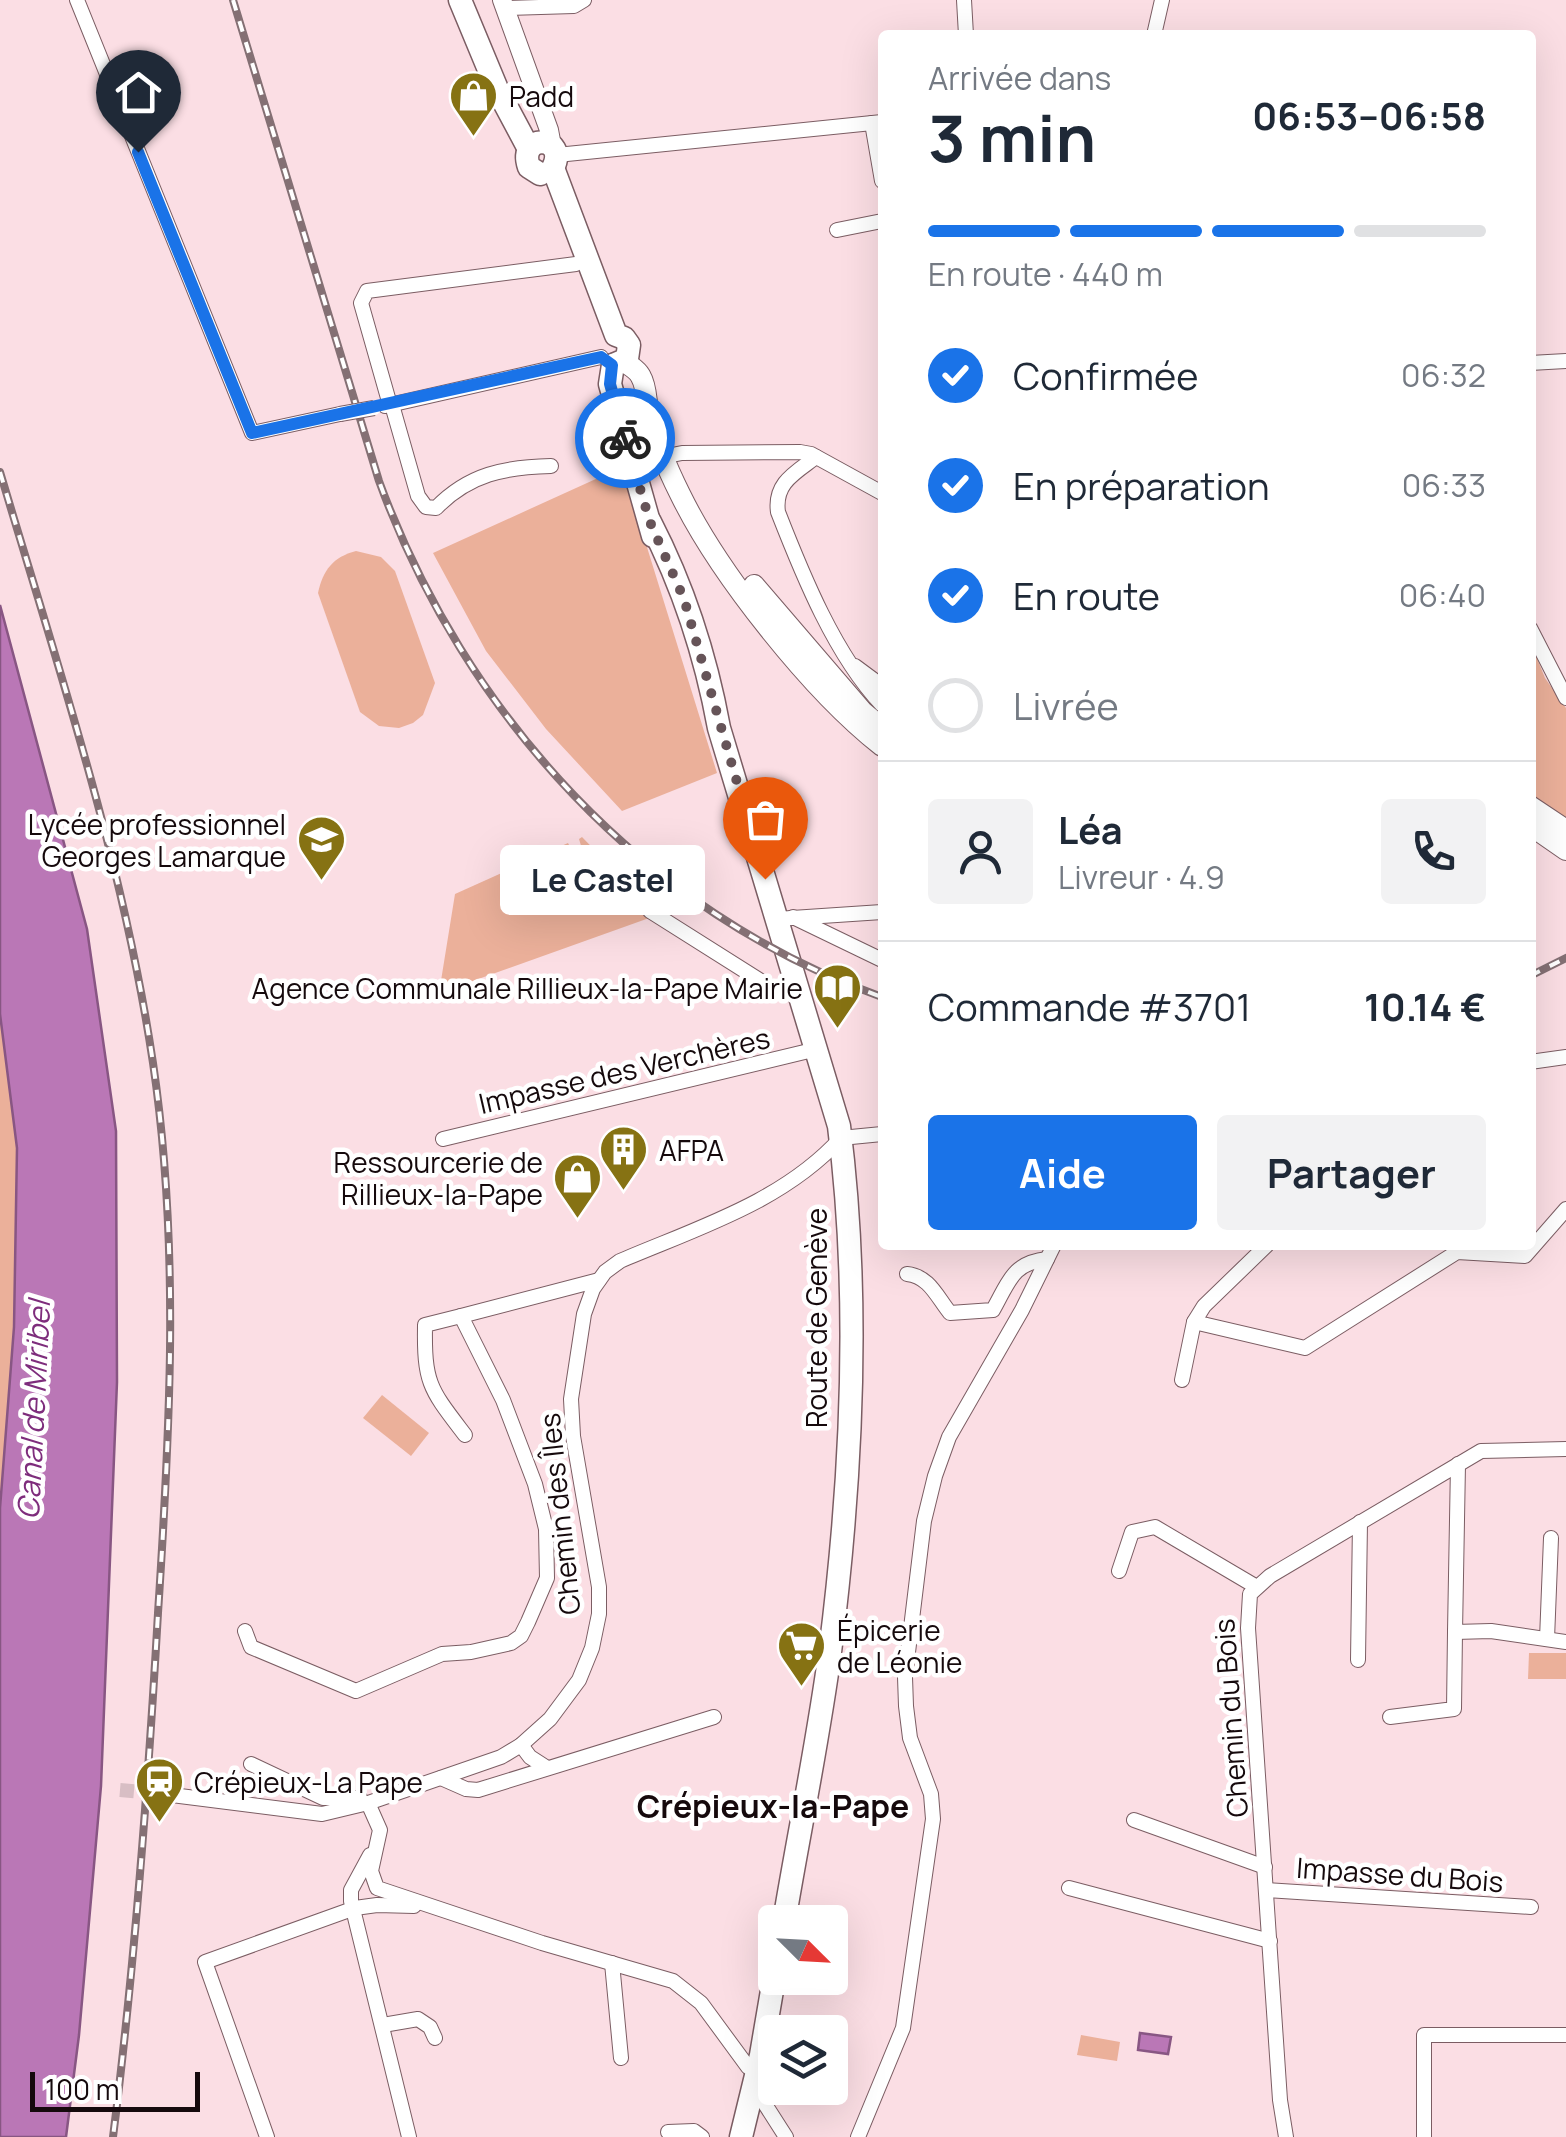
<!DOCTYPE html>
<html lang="fr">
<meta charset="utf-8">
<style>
body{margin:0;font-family:Manrope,sans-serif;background:#f2f2f3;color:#1f2937;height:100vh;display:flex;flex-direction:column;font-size:38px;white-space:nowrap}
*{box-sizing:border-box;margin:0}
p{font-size:32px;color:#747a83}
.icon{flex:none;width:55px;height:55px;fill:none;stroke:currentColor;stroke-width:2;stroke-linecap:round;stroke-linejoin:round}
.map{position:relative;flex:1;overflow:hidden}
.sheet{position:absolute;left:878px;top:30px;width:658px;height:1220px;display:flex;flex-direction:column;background:#fff;border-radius:10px;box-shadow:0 10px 40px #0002}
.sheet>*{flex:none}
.needle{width:65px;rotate:114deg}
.buttons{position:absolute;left:758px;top:1905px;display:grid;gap:20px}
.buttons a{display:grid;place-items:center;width:90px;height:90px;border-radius:10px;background:#fff;box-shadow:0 10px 40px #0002;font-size:50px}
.scale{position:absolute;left:30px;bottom:25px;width:170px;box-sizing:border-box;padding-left:10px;border:5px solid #15090c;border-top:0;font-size:28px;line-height:35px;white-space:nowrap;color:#15090c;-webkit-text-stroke:8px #fff;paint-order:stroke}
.pin{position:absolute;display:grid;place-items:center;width:85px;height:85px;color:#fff;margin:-102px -42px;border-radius:50% 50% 50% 0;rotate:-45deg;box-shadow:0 0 10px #0007}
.pin .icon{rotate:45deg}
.courier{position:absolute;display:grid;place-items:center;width:100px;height:100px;margin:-50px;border:8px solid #1a73e8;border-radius:50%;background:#fff;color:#222;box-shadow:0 2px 12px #0007}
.bubble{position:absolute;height:70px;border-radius:10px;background:#fff;box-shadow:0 10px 40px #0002;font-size:32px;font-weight:700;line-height:70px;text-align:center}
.head em{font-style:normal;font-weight:700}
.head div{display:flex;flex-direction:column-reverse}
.head{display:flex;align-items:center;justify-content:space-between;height:170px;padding:0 50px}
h1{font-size:65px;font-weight:700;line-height:75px}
.bar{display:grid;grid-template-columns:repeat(4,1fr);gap:15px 10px;align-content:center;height:120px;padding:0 50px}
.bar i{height:12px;border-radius:8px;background:#e0e1e3}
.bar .on{background:#1a73e8}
.bar p{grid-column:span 4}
.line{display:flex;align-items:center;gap:25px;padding:0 50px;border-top:2px solid #e0e1e3}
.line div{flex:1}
.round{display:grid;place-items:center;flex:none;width:105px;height:105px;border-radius:10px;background:#f2f2f3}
ol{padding:0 50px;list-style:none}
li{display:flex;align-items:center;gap:30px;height:110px}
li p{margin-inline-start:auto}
li .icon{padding:10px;border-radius:50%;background:#1a73e8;color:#fff;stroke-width:4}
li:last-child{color:#747a83}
li i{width:55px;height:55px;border:5px solid #e0e1e3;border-radius:50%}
.action{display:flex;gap:20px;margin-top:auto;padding:20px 50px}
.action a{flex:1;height:115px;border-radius:10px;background:#1a73e8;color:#fff;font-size:40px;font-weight:700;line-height:115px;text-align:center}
.action a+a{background:#f2f2f3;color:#1f2937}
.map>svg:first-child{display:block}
.green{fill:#ebb09a}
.water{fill:#ba77b6;stroke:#885683;stroke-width:2.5}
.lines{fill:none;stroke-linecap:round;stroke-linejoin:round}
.minor-tunnel{stroke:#d8bec4;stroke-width:14;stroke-dasharray:14 7;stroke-linecap:butt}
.minor-casing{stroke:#7b5d63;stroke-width:16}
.tertiary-casing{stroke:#7b5d63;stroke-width:20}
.secondary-casing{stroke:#7b5d63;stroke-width:22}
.primary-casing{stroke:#7b5d63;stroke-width:25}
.minor{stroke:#fff;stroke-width:14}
.tertiary{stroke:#fff;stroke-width:18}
.secondary{stroke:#fff;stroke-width:20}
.primary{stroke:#fff;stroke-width:22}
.rail-casing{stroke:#847074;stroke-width:8}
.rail{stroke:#fff;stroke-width:4;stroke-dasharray:11;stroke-linecap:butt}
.minor-bridge-casing{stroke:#7b5d63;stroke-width:16;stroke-linecap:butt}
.minor-bridge{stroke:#fff;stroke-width:14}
.done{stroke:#665458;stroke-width:10;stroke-dasharray:0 18}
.route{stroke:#1a73e8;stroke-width:12}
.labels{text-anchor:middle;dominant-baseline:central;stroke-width:9;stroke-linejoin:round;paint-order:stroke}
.poi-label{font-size:28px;fill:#15090c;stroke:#fff;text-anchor:start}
.street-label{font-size:28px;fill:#15090c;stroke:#fff}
.water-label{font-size:30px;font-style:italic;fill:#7e2d7c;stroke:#fff}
.quarter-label{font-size:32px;font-weight:bold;fill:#15090c;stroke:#fff}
</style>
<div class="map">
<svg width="1566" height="2137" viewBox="0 0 1566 2137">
<rect width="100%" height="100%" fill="#fbdee4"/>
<g class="green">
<polygon points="609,473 611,478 624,473 717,773 622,811 546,729 486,651 433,553"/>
<path d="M356 551 381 557 395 571 435 683 423 715 413 723 399 728 379 726 360 712 318 593C323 570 333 557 356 551Z"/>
<polygon points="1530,641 1545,678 1566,708 1566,820 1530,796"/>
<polygon points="582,837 621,877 658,908 652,917 439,993 455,894 568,843 573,853 582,849 579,839"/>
<polygon points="0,1014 17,1148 14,1327 0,1508"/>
<polygon points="382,1395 429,1433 411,1456 363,1418"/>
<polygon points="1529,1653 1566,1653 1566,1679 1528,1679"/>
<polygon points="1081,2035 1120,2042 1117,2061 1077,2055"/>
</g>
<g class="water">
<polygon points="0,605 87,929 116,1131 117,1382 101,1786 79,2035 66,2137 0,2137 0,1508 14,1327 17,1148 0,1014"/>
<polygon points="1140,2033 1171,2037 1168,2054 1138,2050"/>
</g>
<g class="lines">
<polyline class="minor-tunnel" points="120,1790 156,1793"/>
<defs>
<g id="minor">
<polyline points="77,0 252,433 340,414"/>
<polyline points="964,0 966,35"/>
<polyline points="505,8 574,6 584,0"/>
<polyline points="1154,35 1162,0"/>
<polyline points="872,123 882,181"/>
<polyline points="557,155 882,122"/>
<polyline points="837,230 882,221"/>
<polyline points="1530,363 1566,361"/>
<polyline points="390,405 361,303 367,291 576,264"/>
<path d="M392 405 418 496 426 507 436 508C469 474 505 467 551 466"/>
<polyline points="385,406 601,357"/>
<polyline points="662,457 682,453 800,452 811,454 882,493"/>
<path d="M816 457C795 473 774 483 778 512 803 576 835 655 882 705"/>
<polyline points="1530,628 1566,698"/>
<polyline points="855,666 882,686"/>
<polyline points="650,911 775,990 798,987"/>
<polyline points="793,917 882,960"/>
<polyline points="777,919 882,912"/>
<polyline points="1530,1062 1566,1057"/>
<polyline points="443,1139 817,1049"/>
<path d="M907 1274C929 1276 937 1297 950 1313L993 1310C1009 1282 1012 1263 1047 1259"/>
<path d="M461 1316 425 1325C424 1384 430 1389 465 1435"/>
<polyline points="1194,1322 1204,1306 1267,1245"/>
<polyline points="1182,1380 1194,1322 1305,1348 1457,1252 1525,1256 1566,1209"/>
<polyline points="1458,1464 1455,1632 1491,1631 1566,1642"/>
<polyline points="1119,1571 1132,1532 1155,1527 1255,1586"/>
<polyline points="245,1631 251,1647 356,1691 442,1654 471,1652 511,1643 521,1636 528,1622 547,1578 546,1529 535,1484 503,1400 461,1316 599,1280"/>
<polyline points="1547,1639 1551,1538"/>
<polyline points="1358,1660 1360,1522"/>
<polyline points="1390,1717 1454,1709 1455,1632"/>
<polyline points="521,1745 530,1757 547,1768"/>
<polyline points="251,1764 323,1798 360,1798"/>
<polyline points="441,1778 466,1789 478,1790 714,1717"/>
<path d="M156 1793 322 1814 368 1803 501 1757 521 1745 550 1719 579 1680 592 1648 599 1614V1587L573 1436 571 1399 584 1314 593 1289 605 1272 620 1261C697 1228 783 1202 841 1138L882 1134"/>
<polyline points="368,1803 380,1830 371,1871 377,1888 542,1943 673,1981 701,2003 748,2067 757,2073"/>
<polyline points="1134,1820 1265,1867"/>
<polyline points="370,1855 351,1890 351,1901 409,2137"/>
<polyline points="1069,1888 1270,1941"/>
<polyline points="1266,1890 1531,1907"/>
<polyline points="612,1963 621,2058"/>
<polyline points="383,2025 418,2019 430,2027 435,2038"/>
<polyline points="754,2087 786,2137"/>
<polyline points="668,2132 694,2131 702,2137"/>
<polyline points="267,2137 205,1962 355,1908 377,1905 414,1906"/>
<polyline points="858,2137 903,2028 933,1819 931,1794 910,1738 906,1706 905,1677 924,1521 935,1476 949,1437 1022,1310 1054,1245"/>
<polyline points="1286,2137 1280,2100 1248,1628 1250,1594 1270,1576 1481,1451 1566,1449"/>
<polyline points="1424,2137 1424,2035 1566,2035"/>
</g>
<polyline id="tertiary" points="502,0 549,130 552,146"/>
<g id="secondary">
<path d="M624 362C630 366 638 370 641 377 647 387 646 403 649 414 656 442 667 468 680 494 719 574 812 691 882 746"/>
<polyline points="754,585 863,712 882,728"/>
<polyline points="1530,806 1566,830"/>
<polyline points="1530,825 1566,850"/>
</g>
<g id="primary">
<polyline points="460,0 497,89 529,149"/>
<polyline points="553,168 616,335 624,338 629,345 627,359 613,365"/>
<path d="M540 174 529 167C517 133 569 135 553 168"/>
<polyline points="613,365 610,384 653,536"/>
<path d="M650 522C683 586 706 657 719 728L839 1126C861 1299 852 1479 830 1652 818 1742 799 1832 784 1922"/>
<polyline points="741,2137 761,2055 775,1973"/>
</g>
</defs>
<use href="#minor" class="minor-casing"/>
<use href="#tertiary" class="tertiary-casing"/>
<use href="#secondary" class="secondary-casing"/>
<use href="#primary" class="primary-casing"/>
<use href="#minor" class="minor"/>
<use href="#tertiary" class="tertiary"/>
<use href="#secondary" class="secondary"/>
<use href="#primary" class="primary"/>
<defs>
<g id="rail">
<path d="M233 0 379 481C464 714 646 914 882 997"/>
<path d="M0 472C58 667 123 861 153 1063 180 1246 170 1429 158 1613 148 1788 135 1963 113 2137"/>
<polyline points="1530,976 1566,958"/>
</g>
</defs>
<use href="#rail" class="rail-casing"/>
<use href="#rail" class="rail"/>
<defs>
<polyline id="minor-bridge" points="340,414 374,408"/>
</defs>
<use href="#minor-bridge" class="minor-bridge-casing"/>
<use href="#minor-bridge" class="minor-bridge"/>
</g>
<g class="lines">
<polyline class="done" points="625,438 650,522 684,599 765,879"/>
<polyline class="route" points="138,152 252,433 601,357 612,365 610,384 625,438"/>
</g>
<defs>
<symbol id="shop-pin" viewBox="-11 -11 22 30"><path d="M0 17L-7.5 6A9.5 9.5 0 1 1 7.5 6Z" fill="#867213" stroke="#fff"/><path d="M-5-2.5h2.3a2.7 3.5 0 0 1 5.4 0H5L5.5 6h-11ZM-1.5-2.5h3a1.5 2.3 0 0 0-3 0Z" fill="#fff"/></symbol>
<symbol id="school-pin" viewBox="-11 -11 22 30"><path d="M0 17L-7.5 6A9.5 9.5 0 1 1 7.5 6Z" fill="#867213" stroke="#fff"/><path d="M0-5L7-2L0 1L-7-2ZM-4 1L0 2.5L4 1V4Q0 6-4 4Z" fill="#fff"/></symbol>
<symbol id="library-pin" viewBox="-11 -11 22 30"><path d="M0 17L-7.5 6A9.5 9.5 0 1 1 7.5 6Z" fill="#867213" stroke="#fff"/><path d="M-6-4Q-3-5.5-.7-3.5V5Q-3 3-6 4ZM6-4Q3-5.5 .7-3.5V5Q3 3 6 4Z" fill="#fff"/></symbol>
<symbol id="building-pin" viewBox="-11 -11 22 30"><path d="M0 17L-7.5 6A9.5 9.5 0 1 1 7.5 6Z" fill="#867213" stroke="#fff"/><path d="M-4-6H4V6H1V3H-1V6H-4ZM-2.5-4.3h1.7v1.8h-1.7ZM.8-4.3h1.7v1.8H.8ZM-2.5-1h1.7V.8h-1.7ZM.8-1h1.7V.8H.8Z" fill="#fff"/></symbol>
<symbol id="supermarket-pin" viewBox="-11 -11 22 30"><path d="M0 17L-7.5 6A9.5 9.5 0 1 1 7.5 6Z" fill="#867213" stroke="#fff"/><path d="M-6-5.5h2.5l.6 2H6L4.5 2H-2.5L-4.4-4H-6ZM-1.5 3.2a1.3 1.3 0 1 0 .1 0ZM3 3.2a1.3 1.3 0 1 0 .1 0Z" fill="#fff"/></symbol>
<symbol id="station-pin" viewBox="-11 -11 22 30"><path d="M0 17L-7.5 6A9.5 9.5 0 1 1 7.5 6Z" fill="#867213" stroke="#fff"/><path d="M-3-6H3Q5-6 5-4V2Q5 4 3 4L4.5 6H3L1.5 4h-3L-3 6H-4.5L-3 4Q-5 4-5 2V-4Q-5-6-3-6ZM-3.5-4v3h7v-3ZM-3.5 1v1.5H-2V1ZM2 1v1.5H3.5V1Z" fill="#fff"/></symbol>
</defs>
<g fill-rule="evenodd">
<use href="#shop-pin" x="446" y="68" width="55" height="75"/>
<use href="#school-pin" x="294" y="812" width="55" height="75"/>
<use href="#library-pin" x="810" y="960" width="55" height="75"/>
<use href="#building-pin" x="596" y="1122" width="55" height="75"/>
<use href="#shop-pin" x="550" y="1150" width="55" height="75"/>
<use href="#supermarket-pin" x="774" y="1618" width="55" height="75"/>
<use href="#station-pin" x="132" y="1754" width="55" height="75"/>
</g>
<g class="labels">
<g class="poi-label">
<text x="509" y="96">Padd</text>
<text x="286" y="824" text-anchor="end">Lycée professionnel<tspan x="286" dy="32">Georges Lamarque</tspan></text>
<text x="803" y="988" text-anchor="end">Agence Communale Rillieux-la-Pape Mairie</text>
<text x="659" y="1150">AFPA</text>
<text x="543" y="1162" text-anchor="end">Ressourcerie de<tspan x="543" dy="32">Rillieux-la-Pape</tspan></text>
<text x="837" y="1630">Épicerie<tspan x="837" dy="32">de Léonie</tspan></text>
<text x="194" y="1782">Crépieux-La Pape</text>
</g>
<g class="street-label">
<text transform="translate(624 1070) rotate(-13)">Impasse des Verchères</text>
<text transform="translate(816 1318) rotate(-90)">Route de Genève</text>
<text transform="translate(559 1514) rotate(-96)">Chemin des Îles</text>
<text transform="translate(1230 1718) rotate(-94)">Chemin du Bois</text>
<text transform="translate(1400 1874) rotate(4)">Impasse du Bois</text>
</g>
<g class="water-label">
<text transform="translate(33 1410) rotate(-87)">Canal de Miribel</text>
</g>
<g class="quarter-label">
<text x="773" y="1806">Crépieux-la-Pape</text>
</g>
</g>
</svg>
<div class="buttons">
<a><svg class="needle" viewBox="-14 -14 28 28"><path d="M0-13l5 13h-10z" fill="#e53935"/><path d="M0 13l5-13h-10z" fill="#747a83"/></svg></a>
<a><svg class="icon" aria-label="layers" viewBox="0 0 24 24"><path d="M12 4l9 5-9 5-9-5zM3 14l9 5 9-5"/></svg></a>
</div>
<div class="scale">100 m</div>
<div class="pin" style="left:765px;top:879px;background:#ea580c"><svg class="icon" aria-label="bag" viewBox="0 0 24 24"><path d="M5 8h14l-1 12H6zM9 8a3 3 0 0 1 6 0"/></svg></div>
<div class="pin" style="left:138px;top:152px;background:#1f2937"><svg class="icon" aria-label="home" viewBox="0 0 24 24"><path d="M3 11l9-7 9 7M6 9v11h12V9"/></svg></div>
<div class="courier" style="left:625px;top:438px"><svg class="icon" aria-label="bike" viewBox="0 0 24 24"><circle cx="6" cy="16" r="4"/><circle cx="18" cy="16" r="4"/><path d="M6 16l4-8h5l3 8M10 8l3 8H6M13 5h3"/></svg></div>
<div class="bubble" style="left:500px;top:845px;width:205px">Le Castel</div>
<section class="sheet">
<div class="head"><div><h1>3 min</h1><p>Arrivée dans</p></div><em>06:53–06:58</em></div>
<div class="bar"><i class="on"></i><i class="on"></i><i class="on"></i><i></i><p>En route · 440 m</p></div>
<ol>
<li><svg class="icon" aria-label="check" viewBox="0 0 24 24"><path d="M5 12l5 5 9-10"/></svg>Confirmée<p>06:32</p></li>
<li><svg class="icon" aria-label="check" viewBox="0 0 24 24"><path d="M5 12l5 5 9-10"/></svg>En préparation<p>06:33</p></li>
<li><svg class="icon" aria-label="check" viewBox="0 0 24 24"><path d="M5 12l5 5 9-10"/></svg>En route<p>06:40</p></li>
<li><i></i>Livrée</li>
</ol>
<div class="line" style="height:180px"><a class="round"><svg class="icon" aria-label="person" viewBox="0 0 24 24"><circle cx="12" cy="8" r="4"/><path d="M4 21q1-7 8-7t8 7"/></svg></a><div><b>Léa</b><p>Livreur · 4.9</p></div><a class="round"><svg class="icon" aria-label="phone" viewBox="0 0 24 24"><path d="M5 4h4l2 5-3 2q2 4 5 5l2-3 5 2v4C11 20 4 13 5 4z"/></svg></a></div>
<div class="line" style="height:130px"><div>Commande #3701</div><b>10.14 €</b></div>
<div class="action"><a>Aide</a><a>Partager</a></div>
</section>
</div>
